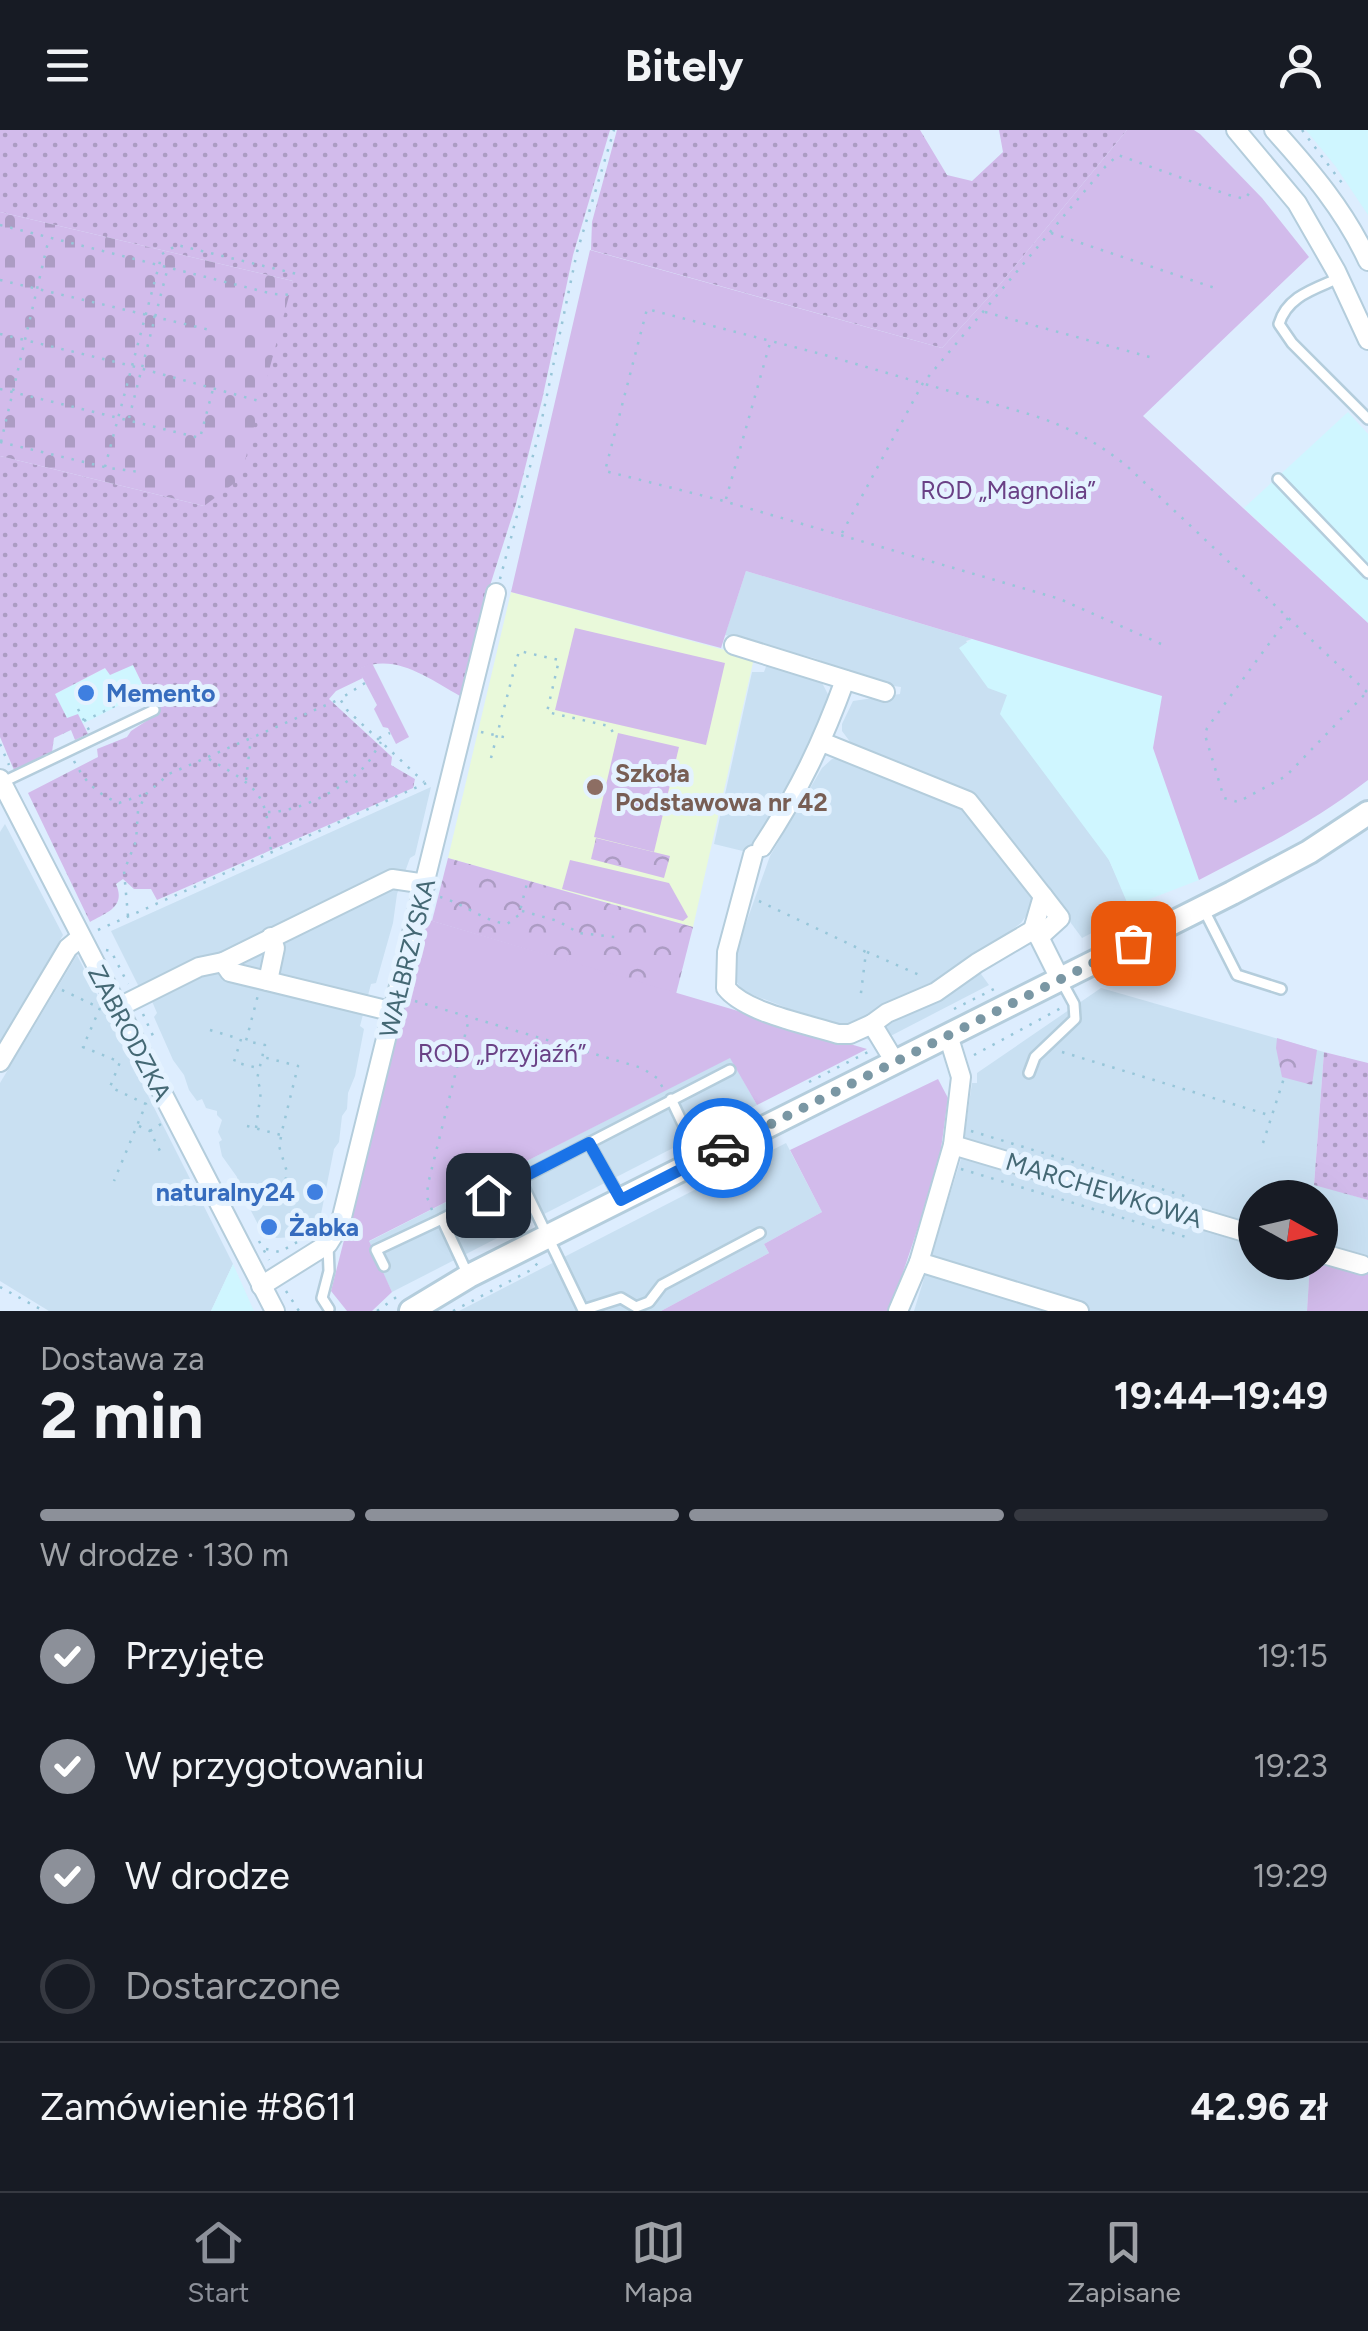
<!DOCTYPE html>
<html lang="pl">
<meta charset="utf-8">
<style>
body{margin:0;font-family:Figtree,sans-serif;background:#242831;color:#f1f3f6;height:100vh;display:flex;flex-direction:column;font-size:38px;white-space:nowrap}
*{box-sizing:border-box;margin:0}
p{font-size:32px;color:#9ea1a6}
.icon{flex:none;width:55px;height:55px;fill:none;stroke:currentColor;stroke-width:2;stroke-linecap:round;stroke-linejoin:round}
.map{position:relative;height:1181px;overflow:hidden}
.drawer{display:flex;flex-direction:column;background:#171b24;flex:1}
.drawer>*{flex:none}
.needle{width:65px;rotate:98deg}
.controls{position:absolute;left:1238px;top:1050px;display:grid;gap:20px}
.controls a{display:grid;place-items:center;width:100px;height:100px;border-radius:50%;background:#171b24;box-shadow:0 10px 40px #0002;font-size:50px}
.pin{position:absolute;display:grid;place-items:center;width:85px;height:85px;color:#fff;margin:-42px;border-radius:20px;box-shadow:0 5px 15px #0006}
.courier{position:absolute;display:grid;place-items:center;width:100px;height:100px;margin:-50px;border:8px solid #1a73e8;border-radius:50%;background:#fff;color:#222;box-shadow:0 2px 12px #0007}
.summary em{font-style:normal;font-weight:700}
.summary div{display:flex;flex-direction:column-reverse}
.summary{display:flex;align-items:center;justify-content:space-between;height:170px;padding:0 40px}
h1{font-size:65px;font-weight:700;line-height:75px}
.bar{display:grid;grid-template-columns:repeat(4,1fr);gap:15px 10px;align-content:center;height:120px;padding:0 40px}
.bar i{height:12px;border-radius:8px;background:#363941}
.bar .current{background:#8c9099}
.bar p{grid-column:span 4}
.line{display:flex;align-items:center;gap:25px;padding:0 40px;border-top:2px solid #363941}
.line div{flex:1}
ol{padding:0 40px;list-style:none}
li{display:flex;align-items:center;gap:30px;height:110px}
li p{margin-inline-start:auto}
li .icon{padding:10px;border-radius:50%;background:#8c9099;color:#fff;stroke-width:4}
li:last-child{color:#9ea1a6}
li i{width:55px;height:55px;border:5px solid #363941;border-radius:50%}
header{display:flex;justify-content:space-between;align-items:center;height:130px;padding:0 40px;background:#171b24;font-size:45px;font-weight:700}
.tabs{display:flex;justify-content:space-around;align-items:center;height:140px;border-top:2px solid #363941;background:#171b24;font-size:28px;color:#9ea1a6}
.tabs a{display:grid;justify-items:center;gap:5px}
.tabs .current{color:#8c9099}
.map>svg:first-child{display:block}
.residential{fill:#c9e0f2}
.commercial{fill:#cff6ff}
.education{fill:#e9f9da}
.grass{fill:url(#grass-dots)}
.cemetery{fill:url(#cemetery-stones)}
.park{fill:url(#park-crowns)}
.garden{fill:#d2bbeb}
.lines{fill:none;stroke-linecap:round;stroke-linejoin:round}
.service-casing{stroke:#b4cddc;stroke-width:14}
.minor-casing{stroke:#b4cddc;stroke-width:22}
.tertiary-casing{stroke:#b4cddc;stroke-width:28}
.path{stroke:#97c6d9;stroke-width:2.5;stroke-dasharray:2.5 8;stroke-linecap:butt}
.service{stroke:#fff;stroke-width:9}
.minor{stroke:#fff;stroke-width:18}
.tertiary{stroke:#fff;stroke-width:22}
.done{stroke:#7a97a4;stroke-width:10;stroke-dasharray:0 18}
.route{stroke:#1a73e8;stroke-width:12}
.shop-dot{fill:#3f7fe0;stroke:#e4f2ff;stroke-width:4}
.education-dot{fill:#8d6e63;stroke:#e4f2ff;stroke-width:4}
.labels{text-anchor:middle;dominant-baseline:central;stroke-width:10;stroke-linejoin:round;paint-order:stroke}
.park-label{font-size:25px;fill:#6a4186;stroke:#e4f2ff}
.shop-label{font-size:25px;font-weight:bold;fill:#366cbe;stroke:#e4f2ff;text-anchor:start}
.education-label{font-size:25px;font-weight:bold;fill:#785e54;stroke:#e4f2ff;text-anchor:start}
.street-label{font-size:25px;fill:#446874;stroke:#e4f2ff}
</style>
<header><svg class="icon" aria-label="menu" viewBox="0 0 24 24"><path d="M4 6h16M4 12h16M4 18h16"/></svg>Bitely<svg class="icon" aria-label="person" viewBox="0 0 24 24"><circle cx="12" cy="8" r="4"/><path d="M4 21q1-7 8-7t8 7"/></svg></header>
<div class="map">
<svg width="1368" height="1181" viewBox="0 0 1368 1181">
<defs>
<pattern id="grass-dots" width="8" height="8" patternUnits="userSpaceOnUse" patternTransform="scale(2.5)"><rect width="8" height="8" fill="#d2bbeb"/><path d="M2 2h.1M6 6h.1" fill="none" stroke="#ac9cc3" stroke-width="1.8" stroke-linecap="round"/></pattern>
<pattern id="cemetery-stones" width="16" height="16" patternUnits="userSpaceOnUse" patternTransform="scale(2.5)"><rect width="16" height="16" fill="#d2bbeb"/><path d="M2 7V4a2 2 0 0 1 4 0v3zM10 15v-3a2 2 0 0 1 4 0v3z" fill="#ac9cc3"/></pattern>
<pattern id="park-crowns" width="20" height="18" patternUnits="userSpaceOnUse" patternTransform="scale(2.5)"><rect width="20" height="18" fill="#d2bbeb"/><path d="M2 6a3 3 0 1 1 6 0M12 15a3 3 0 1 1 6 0" fill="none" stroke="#ac9cc3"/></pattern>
</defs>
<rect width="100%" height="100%" fill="#ddedfe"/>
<g class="residential">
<polygon points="746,441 972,509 966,511 1007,565 1109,730 1133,782 1082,808 976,665 851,613 842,601 842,594 853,571 900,564 901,557 878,554 814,528 725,505"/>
<polygon points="767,534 821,551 830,568 801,640 751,723 714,714 752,542 764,542"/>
<polygon points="840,628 965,680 1031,767 1032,778 1021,793 971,830 989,855 877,913 743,861 729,841 770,726 822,638 832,629"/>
<polygon points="431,657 415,725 410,728 397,764 393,793 376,853 371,854 360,896 364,899 355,946 348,963 347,979 342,986 339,1012 334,1019 321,1084 313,1096 297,1107 276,1108 272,1102 264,1106 238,1056 237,1047 222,1026 219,1012 222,1010 218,1002 222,990 217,985 217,981 206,978 202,969 197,971 189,960 184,945 173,930 154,887 157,883 151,869 146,871 111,801"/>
<polygon points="5,694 63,805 0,913 0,702"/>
<polygon points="77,825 233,1134 211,1181 49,1181 0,1151 0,953"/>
<polygon points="1101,858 1324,922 1314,1054 1368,1070 1368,1134 1320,1129 1320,1068 1255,1068 1255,1132 1310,1133 1307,1181 914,1181 961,1029 972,953 977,953 977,943"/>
<polygon points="730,927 757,975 392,1162 368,1112"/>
<polygon points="786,1013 822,1082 764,1114 769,1123 661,1181 459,1181"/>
</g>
<g class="commercial">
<polygon points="1306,0 1368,0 1368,85 1336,37"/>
<polygon points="1348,282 1368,304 1368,493 1244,378"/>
<polygon points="972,509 1163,566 1153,618 1199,750 1129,777 1109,730 1000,584 1007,565 988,558 959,518"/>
<polygon points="133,534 145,562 65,603 55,564 106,538"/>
<polygon points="233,1134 254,1181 211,1181"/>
</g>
<polygon class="education" points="511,462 754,528 693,797 448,728"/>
<g class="grass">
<path d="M0 0H610L573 125 542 270 516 374 480 487 460 566C429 549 395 522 359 539L363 548 336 561 329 569 392 627 391 635 415 649 413 658 157 770 151 759H134L123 749 116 754C126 777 107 782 90 792L28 663 98 627 97 619 127 607 131 601 157 584 133 535 110 545 105 538 55 564 67 588 78 584 88 604 75 610 71 600 54 608 52 622 14 640 0 607V326L204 376 293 151 0 82Z"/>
<polygon points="617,0 920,0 947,45 972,51 1003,22 999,0 1127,0 997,158 942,218 591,120 592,92"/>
<polygon points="1324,922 1368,933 1368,1070 1314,1055"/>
</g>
<polygon class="cemetery" points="0,82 293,151 240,349 204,376 0,326"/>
<g class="park">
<polygon points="596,708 670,726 664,748 591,729"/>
<polygon points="448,728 693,797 676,864 432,791"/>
<polygon points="1277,908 1317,920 1312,955 1282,947 1276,918"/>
</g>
<g class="garden">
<path d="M1127 0H1194L1200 4 1262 68 1309 127 1143 286 1368 493V650C1314 692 1259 719 1199 750L1153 618 1162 566 746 441 721 518 511 462 590 120 942 218 997 158Z"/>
<polygon points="575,498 725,533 706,615 555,580"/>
<polygon points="372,533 409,607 396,614 388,598 383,597 374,579 377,575 358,539"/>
<polygon points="618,603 679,617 654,722 594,707"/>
<polygon points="570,730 669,753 688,787 683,791 562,759"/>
<polygon points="426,789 867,919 757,975 730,928 369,1111 392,1162 372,1181 347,1181 331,1161"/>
<polygon points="938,949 948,968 941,1019 932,1056 890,1181 661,1181 769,1123 764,1114 822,1082 790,1020"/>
<polygon points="1320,1129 1368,1143 1368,1181 1307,1181 1310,1133 1320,1132"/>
</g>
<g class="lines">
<defs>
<g id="service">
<path d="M1339 148C1315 159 1287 166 1279 194L1292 213 1368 289"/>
<polyline points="1278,349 1368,443"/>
<polyline points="3,652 154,580"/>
<polyline points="1204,780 1237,845 1281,859"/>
<polyline points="1029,943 1035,927 1075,889 1074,874 1062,852"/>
<polyline points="671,969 700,1030"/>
<polyline points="589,1013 520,1049 583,1180 621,1168 636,1177 649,1172 662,1155 760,1103"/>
<polyline points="620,1068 589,1013 730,940"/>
<polyline points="328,1115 329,1141 322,1168 329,1179"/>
<polyline points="384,1136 376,1120 442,1089"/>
<polyline points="467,1143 442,1089 520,1049"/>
</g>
<g id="minor">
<polyline points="1236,0 1297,73 1336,141 1368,210"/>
<path d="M1274 0C1311 41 1345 81 1368 131"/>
<polyline points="734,515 885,562"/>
<polyline points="822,612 968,671 1043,766 1033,800"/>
<polyline points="0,649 275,1181"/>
<path d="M762 717C799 661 822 613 845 550"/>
<path d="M753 725 727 822 726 858C746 883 807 894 838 904H850L872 894 895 932"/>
<polyline points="1033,800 1039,807 1060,788 1043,766"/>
<polyline points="1039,807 1055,839"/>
<polyline points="223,832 230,842 394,882"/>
<polyline points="268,851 275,818 271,807"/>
<polyline points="117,878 199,837 223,832 392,749 426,754"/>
<polyline points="872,894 887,883 936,862 977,833 1033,800"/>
<polyline points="0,932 68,818 80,808"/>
<polyline points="953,1015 1255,1105"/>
<polyline points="1320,1123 1362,1135"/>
<polyline points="919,1132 1079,1181"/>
<polyline points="261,1156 328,1114 340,1095 496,463"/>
<polyline points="898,1181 919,1132 953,1015 961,947 948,905"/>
</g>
<polyline id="tertiary" points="411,1181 469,1146 1232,763 1309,722 1368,683"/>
</defs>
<use href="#service" class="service-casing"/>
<use href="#minor" class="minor-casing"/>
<use href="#tertiary" class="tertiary-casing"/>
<g class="path">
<polyline points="1302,0 1342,53"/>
<polyline points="0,95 273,164 295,165"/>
<polyline points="1051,103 1218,159"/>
<polyline points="0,150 210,200"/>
<polyline points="985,182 1157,229"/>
<polyline points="0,204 132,236 259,271"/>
<polyline points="0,259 200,308 213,259"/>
<polyline points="129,288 168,137"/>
<polyline points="0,312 109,338 140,342"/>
<polyline points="1,312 49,108"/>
<polyline points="105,337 162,124 177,115 301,145"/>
<polyline points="726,369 770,213"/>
<polyline points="842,403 923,253 1105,37 1118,25 1229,65 1245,69 1250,62"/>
<polyline points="500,449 539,303 577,122 614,0"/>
<polyline points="1288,488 1207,598 1205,605 1224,668 1238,672 1286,646 1366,563"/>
<path d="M1161 514 1060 469 720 370 605 341 647 179 825 225 1032 285C1069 297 1097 312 1128 337L1368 563"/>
<polyline points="365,553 340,569 347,580 424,652"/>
<polyline points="78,579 89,600"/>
<polyline points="84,591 123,572"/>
<polyline points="481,602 508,608"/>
<polyline points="379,608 390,603"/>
<polyline points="0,614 9,635"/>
<polyline points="491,628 519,521 559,530 547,582 609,596 616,607"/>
<path d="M209 629C259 658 267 662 271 722"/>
<path d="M74 631C85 652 97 664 119 673L145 664"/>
<polyline points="246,650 251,608"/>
<path d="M268 682C299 682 339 661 362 639 370 632 375 621 381 612"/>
<path d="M440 767C463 773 483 791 507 794L519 785 527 753"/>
<polyline points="759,771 866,822 860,871"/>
<polyline points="522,781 558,791 579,803 615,807"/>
<polyline points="128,786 124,741 136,711 138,681 146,664 169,644 340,569"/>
<polyline points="98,800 433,650"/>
<polyline points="106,820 111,821 128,854"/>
<polyline points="867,822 924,847"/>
<polyline points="62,860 100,878 83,917 120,932 110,957 146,974 114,1051"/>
<polyline points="415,871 642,938 657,948 663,958"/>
<polyline points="954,879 996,858"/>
<polyline points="143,884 154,908"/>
<polyline points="210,900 240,909"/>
<polyline points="241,909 234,932 258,938"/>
<polyline points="1062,922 1272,986"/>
<polyline points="974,925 1063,877"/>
<polyline points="809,952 868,922"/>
<polyline points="139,996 150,1001 163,1027"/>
<polyline points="247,996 281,1005 298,936 263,927"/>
<polyline points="256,998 261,961 257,949 265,915 246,911 258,865"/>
<polyline points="150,1001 161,994"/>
<polyline points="971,1001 1191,1068"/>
<polyline points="281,1007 279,1016 287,1042 282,1073"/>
<polyline points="1263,1013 1284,948"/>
<polyline points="961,1039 1186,1107"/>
<polyline points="432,1080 427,1067 428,1054 469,889"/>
<polyline points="259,1111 269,1130"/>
<polyline points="266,1119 280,1122 299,1111"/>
<polyline points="0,1157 44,1181"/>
<polyline points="286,1161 299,1181"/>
<polyline points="377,1181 402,1163"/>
<polyline points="453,1181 531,1140 538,1133"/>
</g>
<use href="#service" class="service"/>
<use href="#minor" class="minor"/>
<use href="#tertiary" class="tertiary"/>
</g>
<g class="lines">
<polyline class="done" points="723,1018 1133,813"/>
<polyline class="route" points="488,1065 589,1013 621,1070 723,1018"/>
</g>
<g class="shop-dot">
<circle cx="86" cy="563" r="10"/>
<circle cx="315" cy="1062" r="10"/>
<circle cx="269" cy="1097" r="10"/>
</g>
<circle class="education-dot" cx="595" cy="657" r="10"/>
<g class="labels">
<g class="park-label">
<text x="1008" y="360">ROD „Magnolia”</text>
<text x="502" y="923">ROD „Przyjaźń”</text>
</g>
<g class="shop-label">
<text x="106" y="563">Memento</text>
<text x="295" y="1062" text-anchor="end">naturalny24</text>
<text x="289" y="1097">Żabka</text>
</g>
<g class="education-label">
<text x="615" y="643">Szkoła<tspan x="615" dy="29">Podstawowa nr 42</tspan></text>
</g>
<g class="street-label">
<text transform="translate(407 828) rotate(-76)">WAŁBRZYSKA</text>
<text transform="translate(130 903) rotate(62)">ZABRODZKA</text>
<text transform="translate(1104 1060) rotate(17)">MARCHEWKOWA</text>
</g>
</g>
</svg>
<div class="controls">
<a><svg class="needle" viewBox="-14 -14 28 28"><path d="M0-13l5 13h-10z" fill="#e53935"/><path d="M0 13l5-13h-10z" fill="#9ea1a6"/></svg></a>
</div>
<div class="pin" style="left:1133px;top:813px;background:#ea580c"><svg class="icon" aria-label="bag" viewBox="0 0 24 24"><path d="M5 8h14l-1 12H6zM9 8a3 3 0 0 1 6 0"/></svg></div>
<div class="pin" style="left:488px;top:1065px;background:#1f2937"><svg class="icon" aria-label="home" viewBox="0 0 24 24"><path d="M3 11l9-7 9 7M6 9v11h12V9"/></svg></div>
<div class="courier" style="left:723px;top:1018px"><svg class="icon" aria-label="car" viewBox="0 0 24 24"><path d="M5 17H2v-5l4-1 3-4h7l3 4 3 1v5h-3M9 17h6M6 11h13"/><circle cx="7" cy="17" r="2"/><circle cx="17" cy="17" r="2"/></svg></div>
</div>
<section class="drawer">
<div class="summary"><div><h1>2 min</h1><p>Dostawa za</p></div><em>19:44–19:49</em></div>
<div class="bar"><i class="current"></i><i class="current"></i><i class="current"></i><i></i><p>W drodze · 130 m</p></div>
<ol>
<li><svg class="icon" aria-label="check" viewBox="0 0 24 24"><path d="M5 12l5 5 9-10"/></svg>Przyjęte<p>19:15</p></li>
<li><svg class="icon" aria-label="check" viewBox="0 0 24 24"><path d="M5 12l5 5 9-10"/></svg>W przygotowaniu<p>19:23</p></li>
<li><svg class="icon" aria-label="check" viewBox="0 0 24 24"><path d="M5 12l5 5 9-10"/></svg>W drodze<p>19:29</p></li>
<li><i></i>Dostarczone</li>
</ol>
<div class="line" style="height:130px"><div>Zamówienie #8611</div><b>42.96 zł</b></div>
</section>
<nav class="tabs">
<a class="current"><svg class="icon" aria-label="home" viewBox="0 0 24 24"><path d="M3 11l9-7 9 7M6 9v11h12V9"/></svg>Start</a>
<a><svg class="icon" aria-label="map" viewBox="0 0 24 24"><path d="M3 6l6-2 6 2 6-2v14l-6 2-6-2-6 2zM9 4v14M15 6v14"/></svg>Mapa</a>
<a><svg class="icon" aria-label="saved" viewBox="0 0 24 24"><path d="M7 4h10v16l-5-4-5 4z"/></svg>Zapisane</a>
</nav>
